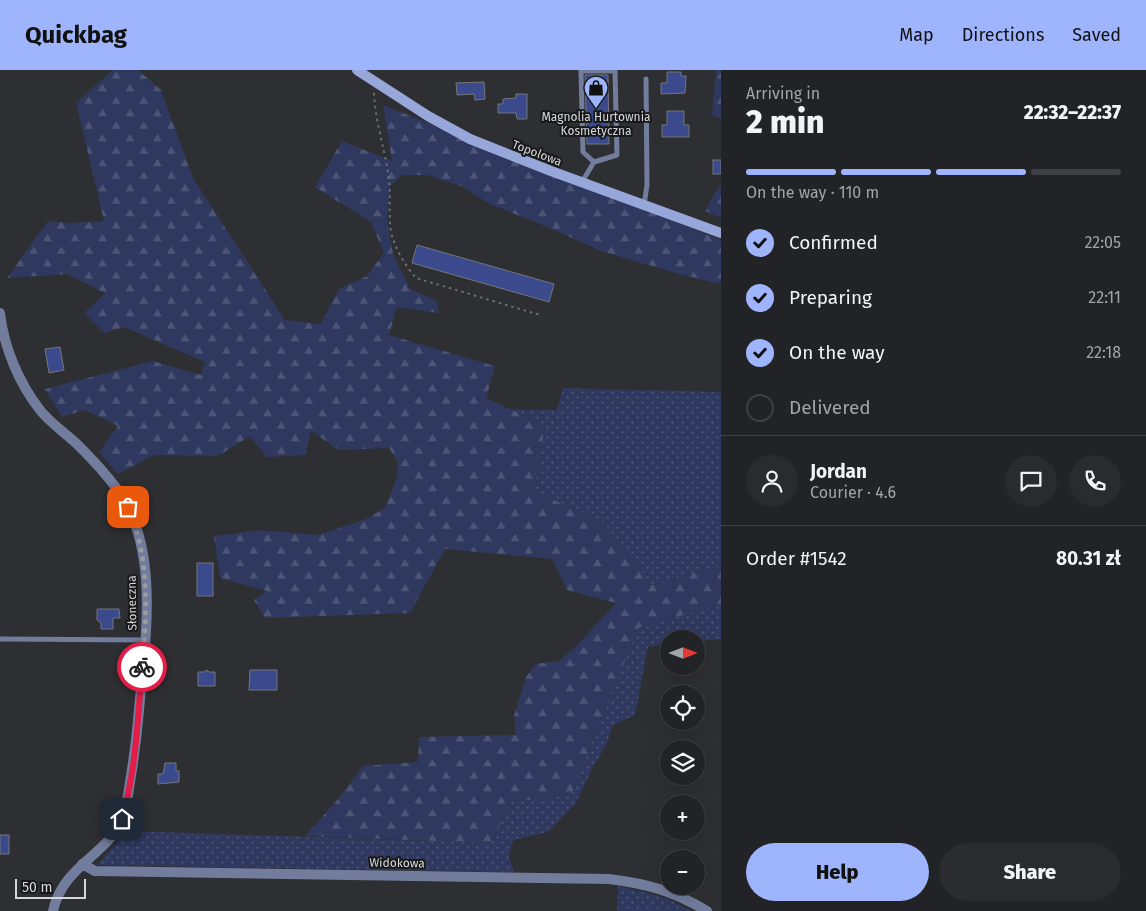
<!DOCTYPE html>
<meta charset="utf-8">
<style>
body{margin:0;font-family:"Fira Sans",sans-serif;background:#2a2b2e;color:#f1f3f6;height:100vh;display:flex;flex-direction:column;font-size:19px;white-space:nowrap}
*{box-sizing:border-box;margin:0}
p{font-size:16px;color:#a2a4a7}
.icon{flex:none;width:28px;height:28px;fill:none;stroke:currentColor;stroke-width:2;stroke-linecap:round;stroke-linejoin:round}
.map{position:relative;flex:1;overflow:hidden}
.side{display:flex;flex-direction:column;background:#222326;width:425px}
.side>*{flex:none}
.needle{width:32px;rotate:90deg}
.tools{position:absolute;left:660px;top:560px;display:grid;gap:10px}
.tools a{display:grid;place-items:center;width:45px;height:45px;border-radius:50%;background:#222326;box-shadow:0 5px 20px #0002,0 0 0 1px #3f4043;font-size:25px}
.scale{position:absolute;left:15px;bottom:12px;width:71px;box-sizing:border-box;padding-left:5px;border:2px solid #d6d7d9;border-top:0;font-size:14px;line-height:18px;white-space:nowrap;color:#d6d7d9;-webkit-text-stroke:4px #171819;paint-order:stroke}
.pin{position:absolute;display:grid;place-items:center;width:42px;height:42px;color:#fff;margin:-21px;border-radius:10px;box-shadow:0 2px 8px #0006}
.courier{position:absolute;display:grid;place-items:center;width:50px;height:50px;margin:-25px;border:4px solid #e11d48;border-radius:50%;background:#fff;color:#222;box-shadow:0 1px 6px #0007}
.summary em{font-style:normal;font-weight:800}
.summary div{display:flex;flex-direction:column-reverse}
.summary{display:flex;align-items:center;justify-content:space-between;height:85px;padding:0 25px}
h1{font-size:32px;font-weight:800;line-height:38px}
.bar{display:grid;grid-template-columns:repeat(4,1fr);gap:8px 5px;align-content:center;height:60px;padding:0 25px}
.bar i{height:6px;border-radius:4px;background:#3f4043}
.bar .selected{background:#9eb4fd}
.bar p{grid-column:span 4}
.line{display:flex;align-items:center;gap:12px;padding:0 25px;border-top:1px solid #3f4043}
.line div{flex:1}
.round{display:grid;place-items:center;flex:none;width:52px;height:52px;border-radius:26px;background:#2a2b2e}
ol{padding:0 25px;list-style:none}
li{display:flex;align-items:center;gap:15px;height:55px}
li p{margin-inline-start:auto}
li .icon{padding:5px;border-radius:50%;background:#9eb4fd;color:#111;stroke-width:4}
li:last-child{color:#a2a4a7}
li i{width:28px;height:28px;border:2px solid #3f4043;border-radius:50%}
.action{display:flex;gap:10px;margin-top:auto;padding:10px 25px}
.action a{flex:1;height:58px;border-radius:30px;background:#9eb4fd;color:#111;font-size:20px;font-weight:800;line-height:58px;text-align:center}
.action a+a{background:#2a2b2e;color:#f1f3f6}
header{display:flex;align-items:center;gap:30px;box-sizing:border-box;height:70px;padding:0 25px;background:#9eb4fd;color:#111}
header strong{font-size:24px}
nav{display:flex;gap:28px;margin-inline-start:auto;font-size:18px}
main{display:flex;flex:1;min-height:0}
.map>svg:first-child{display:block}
.grass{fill:url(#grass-dots)}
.forest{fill:url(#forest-firs)}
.building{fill:#3a4a8d;stroke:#747679}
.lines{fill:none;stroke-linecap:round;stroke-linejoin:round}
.path{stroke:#6d6e71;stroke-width:2;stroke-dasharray:2.5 4;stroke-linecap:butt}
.lane{stroke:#727c9c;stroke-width:5}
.street{stroke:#727c9c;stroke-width:10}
.secondary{stroke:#97a7da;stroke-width:10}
.done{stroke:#9b9c9f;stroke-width:5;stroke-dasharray:0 9}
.route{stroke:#e11d48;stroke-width:6}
.labels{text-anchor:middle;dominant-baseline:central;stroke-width:4;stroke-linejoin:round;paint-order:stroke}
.poi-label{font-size:12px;fill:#d6d7d9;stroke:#171819}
.street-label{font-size:12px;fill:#d6d7d9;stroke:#171819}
</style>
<header>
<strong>Quickbag</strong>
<nav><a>Map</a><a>Directions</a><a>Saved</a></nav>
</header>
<main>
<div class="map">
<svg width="721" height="841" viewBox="0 0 721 841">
<defs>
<pattern id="grass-dots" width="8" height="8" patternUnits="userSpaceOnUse" patternTransform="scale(1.25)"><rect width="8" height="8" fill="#2f395f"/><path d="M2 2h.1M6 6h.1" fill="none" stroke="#4c5575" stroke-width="1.8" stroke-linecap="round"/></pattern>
<pattern id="forest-firs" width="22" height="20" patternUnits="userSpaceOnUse" patternTransform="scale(1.25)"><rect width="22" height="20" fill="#2f395f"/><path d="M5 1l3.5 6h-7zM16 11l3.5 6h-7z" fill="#4c5575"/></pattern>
</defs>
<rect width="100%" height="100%" fill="#2e2f32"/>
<g class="grass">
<polygon points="563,318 721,322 721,496 652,515 601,450 535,422 545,355 511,339 557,340"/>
<polygon points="714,536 721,536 721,569 696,571 696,569 669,569 669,574 648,577 635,645 613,655 606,675 592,699 576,733 548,762 513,770 509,786 514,802 97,795 128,761 491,773 511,732 571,725 638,558"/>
<polygon points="618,816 666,828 692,841 617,841"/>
</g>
<g class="forest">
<polygon points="113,0 138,0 161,20 193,108 285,250 321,254 339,219 367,206 384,183 371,152 315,117 342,71 392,91 383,35 721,170 721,214 679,204 601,181 552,159 490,134 461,116 427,105 402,105 390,116 387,151 393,184 410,219 437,231 439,243 397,237 389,265 495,296 486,328 545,355 535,422 601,450 652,515 721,496 721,536 714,536 638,558 571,725 511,732 491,773 305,766 339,728 363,696 418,692 419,667 516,665 514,646 526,607 536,594 559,591 577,575 616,533 567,520 552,489 445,479 410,543 265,548 254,530 267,521 220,508 214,466 260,460 318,465 366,449 385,438 397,407 397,390 389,378 339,380 311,361 305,385 267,387 250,366 218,386 154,385 118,404 99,382 118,356 85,340 62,347 45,319 153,291 201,305 205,292 124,257 104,263 84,243 105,223 67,204 7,208 48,151 68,153 104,151 76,33"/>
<polygon points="716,0 721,0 721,49 712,45"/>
<polygon points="719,116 721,117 721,148 705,141"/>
</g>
<g class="building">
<polygon points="667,2 681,2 681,6 686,6 685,23 661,24 661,13 667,13"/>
<polygon points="585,5 608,5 609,74 587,74"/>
<polygon points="484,12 485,29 475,30 474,24 457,25 456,13"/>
<polygon points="516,24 527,24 527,49 517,49 516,43 498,43 498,34 503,34 503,29 516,28"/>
<polygon points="667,41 684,41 684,55 689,55 689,67 662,67 662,55 667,55"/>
<rect x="713" y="90" width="8" height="14"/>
<polygon points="417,175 554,214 549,232 412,193"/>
<polygon points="60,277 64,300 49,303 45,279"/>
<rect x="197" y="493" width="16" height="33"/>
<polygon points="97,539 119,539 120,548 113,548 113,559 101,559 101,553 97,550"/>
<polygon points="207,600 209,602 215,602 215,616 198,616 198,602 204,602"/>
<polygon points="250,600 277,600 277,620 249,620"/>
<polygon points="165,693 176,693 176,701 179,701 179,712 158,714 158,704 163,704"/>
<rect x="0" y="765" width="9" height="19"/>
</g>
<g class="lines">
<path class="path" d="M374 23C375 53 386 81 389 111 391 125 389 139 390 153 391 173 404 194 416 208L540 245"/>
<g class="lane">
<polyline points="582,112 594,92 617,85 615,1 581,1 583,82 594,92"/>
<polyline points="644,135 647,115 646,9"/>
<polyline points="0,569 145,570"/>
</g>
<g class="street">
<path d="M0 243C4 278 19 313 40 340 51 354 67 364 79 376 92 389 106 404 117 419 161 479 145 571 139 640 137 664 134 688 130 712 128 724 127 737 122 749 108 785 63 795 53 841"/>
<path d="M82 794 95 801 609 809C649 814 673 821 707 841"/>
</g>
<polyline class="secondary" points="357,0 428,46 470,69 551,101 721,163"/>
</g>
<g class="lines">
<path class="done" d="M128 437C150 487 147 543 142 597"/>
<path class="route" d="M122 749C136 700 138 647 142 597"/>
</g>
<defs>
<symbol id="shop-pin" viewBox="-11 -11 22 30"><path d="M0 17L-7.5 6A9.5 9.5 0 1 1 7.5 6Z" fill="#9eb4fd" stroke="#171819"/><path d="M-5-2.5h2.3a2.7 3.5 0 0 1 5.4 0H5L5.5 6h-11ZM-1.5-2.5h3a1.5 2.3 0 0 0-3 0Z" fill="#111"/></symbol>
</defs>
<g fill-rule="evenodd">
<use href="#shop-pin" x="582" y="4" width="28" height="38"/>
</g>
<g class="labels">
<g class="poi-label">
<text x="596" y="47">Magnolia Hurtownia<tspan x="596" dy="14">Kosmetyczna</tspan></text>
</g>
<g class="street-label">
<text transform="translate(537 83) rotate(21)">Topolowa</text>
<text transform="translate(132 533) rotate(-91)">Słoneczna</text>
<text transform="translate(397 793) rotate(1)">Widokowa</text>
</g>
</g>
</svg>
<div class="tools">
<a><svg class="needle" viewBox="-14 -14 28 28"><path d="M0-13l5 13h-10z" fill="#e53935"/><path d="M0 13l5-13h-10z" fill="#a2a4a7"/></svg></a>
<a><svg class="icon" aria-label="locate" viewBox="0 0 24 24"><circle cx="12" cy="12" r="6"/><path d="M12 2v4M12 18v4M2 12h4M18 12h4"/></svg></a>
<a><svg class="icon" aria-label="layers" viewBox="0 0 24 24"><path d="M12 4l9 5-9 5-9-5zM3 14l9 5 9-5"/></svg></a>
<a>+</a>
<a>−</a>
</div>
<div class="scale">50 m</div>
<div class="pin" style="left:128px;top:437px;background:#ea580c"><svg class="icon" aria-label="bag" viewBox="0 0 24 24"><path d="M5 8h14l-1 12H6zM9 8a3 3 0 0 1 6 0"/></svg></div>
<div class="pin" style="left:122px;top:749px;background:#1f2937"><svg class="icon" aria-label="home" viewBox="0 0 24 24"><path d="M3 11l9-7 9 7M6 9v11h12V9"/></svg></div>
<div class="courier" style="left:142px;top:597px"><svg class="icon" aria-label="bike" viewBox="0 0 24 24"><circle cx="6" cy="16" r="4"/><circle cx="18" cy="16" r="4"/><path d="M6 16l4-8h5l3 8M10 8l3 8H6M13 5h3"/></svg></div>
</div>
<section class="side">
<div class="summary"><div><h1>2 min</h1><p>Arriving in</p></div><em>22:32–22:37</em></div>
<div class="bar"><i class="selected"></i><i class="selected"></i><i class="selected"></i><i></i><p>On the way · 110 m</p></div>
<ol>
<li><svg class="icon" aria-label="check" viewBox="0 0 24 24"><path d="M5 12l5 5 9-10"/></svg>Confirmed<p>22:05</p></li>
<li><svg class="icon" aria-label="check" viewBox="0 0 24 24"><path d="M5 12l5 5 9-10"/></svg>Preparing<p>22:11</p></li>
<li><svg class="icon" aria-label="check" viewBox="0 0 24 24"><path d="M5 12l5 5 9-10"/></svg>On the way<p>22:18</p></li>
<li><i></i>Delivered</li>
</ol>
<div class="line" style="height:90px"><a class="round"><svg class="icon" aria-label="person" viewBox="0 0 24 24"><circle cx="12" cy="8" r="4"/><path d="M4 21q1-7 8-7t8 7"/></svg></a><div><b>Jordan</b><p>Courier · 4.6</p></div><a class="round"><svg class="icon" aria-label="chat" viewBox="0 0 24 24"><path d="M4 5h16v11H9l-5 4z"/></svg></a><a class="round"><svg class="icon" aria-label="phone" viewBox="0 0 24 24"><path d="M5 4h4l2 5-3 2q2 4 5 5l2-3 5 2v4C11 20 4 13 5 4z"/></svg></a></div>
<div class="line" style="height:65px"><div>Order #1542</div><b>80.31 zł</b></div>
<div class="action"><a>Help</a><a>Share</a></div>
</section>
</main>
